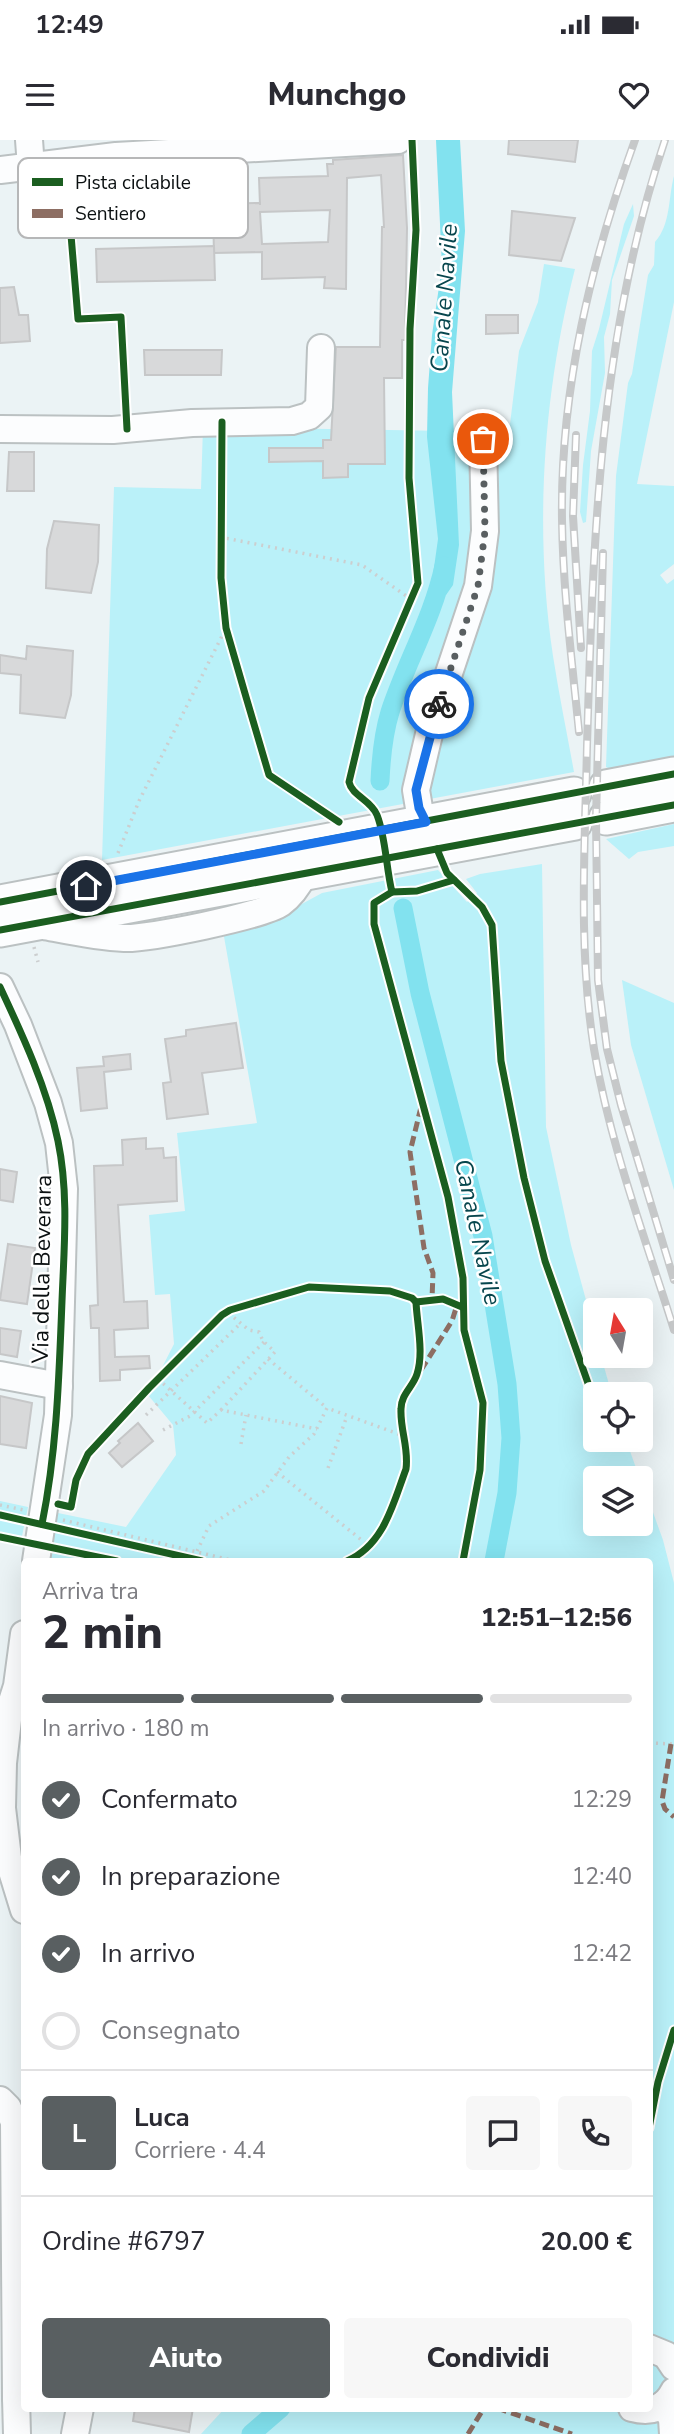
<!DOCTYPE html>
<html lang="it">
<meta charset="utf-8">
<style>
body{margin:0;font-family:"Nunito Sans",sans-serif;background:#f7f7f7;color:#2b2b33;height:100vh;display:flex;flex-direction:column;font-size:26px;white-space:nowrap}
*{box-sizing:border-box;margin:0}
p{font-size:23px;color:#7c7c81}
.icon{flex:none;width:38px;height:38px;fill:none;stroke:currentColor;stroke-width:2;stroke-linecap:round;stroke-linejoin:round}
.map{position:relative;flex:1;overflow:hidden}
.panel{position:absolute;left:21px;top:1418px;width:632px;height:854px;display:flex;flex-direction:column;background:#fff;border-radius:7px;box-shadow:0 7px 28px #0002}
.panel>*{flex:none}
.needle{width:46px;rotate:349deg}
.tools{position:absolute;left:583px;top:1158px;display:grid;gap:14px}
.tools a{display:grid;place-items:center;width:70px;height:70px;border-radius:7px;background:#fff;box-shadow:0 7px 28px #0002;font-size:35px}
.pin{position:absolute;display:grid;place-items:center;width:60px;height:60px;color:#fff;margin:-30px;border:4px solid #fff;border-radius:50%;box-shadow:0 2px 7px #0007}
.courier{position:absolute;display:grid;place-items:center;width:70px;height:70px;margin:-35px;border:5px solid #1a73e8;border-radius:50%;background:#fff;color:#222;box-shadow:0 2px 9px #0007}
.headline em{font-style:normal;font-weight:800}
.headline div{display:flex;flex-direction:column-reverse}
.headline{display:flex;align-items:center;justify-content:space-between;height:119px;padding:0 21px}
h1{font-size:46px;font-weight:800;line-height:52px}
.bar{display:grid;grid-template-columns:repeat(4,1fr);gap:10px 7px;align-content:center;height:84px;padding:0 21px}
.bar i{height:9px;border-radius:5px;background:#e1e1e2}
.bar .on{background:#595f61}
.bar p{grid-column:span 4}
.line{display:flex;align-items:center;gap:18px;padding:0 21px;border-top:2px solid #e1e1e2}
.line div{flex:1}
.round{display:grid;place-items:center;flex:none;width:74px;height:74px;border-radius:7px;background:#f7f7f7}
ol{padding:0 21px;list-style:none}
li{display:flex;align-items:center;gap:21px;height:77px}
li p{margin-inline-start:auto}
li .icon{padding:7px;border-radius:50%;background:#595f61;color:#fff;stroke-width:4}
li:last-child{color:#7c7c81}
li i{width:38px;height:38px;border:4px solid #e1e1e2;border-radius:50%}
.primary-button{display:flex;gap:14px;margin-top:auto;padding:14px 21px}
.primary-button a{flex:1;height:80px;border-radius:7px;background:#595f61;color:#fff;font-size:28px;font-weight:800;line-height:80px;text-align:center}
.primary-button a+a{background:#f7f7f7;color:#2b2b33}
.status{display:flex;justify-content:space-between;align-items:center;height:49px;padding:0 35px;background:#fff;direction:ltr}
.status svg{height:19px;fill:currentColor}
header{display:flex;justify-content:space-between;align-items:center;height:91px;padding:0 21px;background:#fff;font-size:32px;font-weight:800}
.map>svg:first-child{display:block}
.green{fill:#baf1f9}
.water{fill:#82e2ef}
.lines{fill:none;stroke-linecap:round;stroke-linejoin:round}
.canal{stroke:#82e2ef;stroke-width:19}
.building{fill:#d8d9da;stroke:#c6c7c8;stroke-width:2;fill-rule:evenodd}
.minor-casing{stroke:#bbc1c2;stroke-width:30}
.major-casing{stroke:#bbc1c2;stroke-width:37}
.path{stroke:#cccecf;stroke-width:3.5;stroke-dasharray:2 5;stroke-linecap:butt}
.minor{stroke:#fcfdfe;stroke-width:26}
.major{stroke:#fcfdfe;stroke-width:33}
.rail-casing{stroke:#c6c8c9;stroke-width:8}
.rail{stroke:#fff;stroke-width:5;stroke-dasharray:16;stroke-linecap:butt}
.quiet{stroke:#8d6e63;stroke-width:5;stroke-dasharray:10 5;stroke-linecap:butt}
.cycleway-casing{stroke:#fff;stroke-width:11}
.cycleway{stroke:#1b5e20;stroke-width:7}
.done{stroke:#595f61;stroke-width:7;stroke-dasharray:0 12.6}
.route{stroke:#1a73e8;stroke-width:9}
.labels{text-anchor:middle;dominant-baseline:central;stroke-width:5;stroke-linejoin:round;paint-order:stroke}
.street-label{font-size:23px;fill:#0b1011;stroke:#fff}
.water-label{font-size:24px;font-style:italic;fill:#07464d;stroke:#fff}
.key{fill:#fff;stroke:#b6b7b8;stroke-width:2}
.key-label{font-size:19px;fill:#0b1011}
</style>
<div class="status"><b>12:49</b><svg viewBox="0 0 49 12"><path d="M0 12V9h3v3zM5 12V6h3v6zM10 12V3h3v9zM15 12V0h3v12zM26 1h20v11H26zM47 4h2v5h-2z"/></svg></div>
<header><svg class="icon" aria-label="menu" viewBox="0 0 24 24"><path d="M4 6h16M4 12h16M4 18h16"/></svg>Munchgo<svg class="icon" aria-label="heart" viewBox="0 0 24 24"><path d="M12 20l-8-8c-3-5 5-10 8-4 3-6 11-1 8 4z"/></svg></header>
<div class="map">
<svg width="674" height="2294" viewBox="0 0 674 2294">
<rect width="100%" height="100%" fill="#ebf3f5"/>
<g class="green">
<path d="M674 36V162L637 344 674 346V424L660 435 667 444 674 439V616L610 629 606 627 616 336 628 243 632 234 648 135 654 125 655 102C671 84 668 58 674 36Z"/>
<polygon points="633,64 634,76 612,140 610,174 604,197 605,233 591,311 586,382 583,383 580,372 583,325 590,271 592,211 599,189 624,84"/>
<path d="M544 124 575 129C543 253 534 389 553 516 559 555 567 593 574 632L102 720 114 347 201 349 203 287 509 292 519 211 538 162Z"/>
<polygon points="674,684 674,706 638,712 629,719 606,699"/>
<polygon points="542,724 546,987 571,1105 595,1193 595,1216 601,1216 612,1255 595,1255 595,1300 626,1300 640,1339 595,1339 595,1384 640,1384 641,1339 663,1400 674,1443 674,2294 201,2294 225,2268 649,2268 649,1421 49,1421 58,1373 126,1387 176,1315 173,1285 148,1255 174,1204 170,1154 155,1155 149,1075 185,1071 177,993 257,983 223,791 278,777 322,753 438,730 467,762 477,753 466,739 480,734"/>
<polygon points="622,840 674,863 674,1050 631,905"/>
<polygon points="0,1361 28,1367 20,1406 0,1402"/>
</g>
<polygon class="water" points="436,0 460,0 465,91 452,252 459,405 453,445 446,455 431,449 438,399 427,297 428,248 432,195 442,126"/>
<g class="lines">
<g class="canal">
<path d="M380 641C381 618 383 595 390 572 406 523 433 477 444 426"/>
<polyline points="403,768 420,853 483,1096 507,1244 511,1298 507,1353 494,1421"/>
<polyline points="251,2294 281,2268"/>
</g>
</g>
<g class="building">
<polygon points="509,0 578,0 575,22 508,14"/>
<path d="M403 15 407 88 405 200H402V238H384L385 324H348V337L323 338V321L269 322V308H323V300H331L336 207H380L382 87H384L381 35 347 38 346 149 324 148 325 137 262 139V112L214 113 213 73 96 76 95 42 211 39 212 64 260 63V65L259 38 328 36 327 24H333V20ZM330 70 328 102 262 104 260 72Z"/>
<polygon points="512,71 575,78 561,121 509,115"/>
<polygon points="214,106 215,140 97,142 96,109"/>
<polygon points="14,147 19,175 28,175 30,201 0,203 0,148"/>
<polygon points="486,175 518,175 518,193 486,194"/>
<polygon points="144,210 222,210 221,235 145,235"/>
<polygon points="9,312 34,312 34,351 7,351"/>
<polygon points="54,381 99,385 98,422 91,453 46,448 47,409"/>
<polygon points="27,506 73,511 71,555 65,578 20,573 21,535 0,533 0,515 26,519"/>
<polygon points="236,883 243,928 202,933 208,974 167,979 163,943 171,942 165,899 186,896 186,890"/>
<polygon points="130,914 131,929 104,932 107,968 81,971 77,928 104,926 103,917"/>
<polygon points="146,998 146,1009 163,1008 164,1018 176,1017 177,1061 118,1065 124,1162 147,1161 148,1188 114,1190 115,1217 149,1216 150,1228 120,1230 120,1240 100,1241 99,1188 91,1188 90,1166 98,1165 94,1026 123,1025 122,1000"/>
<polygon points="0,1029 17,1032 13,1062 0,1060"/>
<polygon points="8,1104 35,1108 27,1164 0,1160"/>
<polygon points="0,1188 21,1191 17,1217 0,1214"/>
<polygon points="0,1256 32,1263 26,1308 0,1304"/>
<polygon points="138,1283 153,1301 122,1327 109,1313 120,1303 118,1301"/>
<polygon points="135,2268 193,2268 189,2292 133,2281"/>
</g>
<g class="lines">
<defs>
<g id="minor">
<polyline points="29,0 31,27"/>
<polyline points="0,30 116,16 398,0"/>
<polyline points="0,289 113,290 192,283 292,281 309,276 319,267 321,208"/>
<polyline points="426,682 419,668 416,650 430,590 478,446 485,391 483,299"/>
<path d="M44 786C70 791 97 797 124 798 148 799 262 776 281 763 292 755 298 746 304 734"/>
<polyline points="0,847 18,885 48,963 59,1003 64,1049 58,1275 36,1421"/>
<polyline points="0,1235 59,1246"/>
<polyline points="24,1494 17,1546 9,1571 3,1623 2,1668 8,1718 24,1770"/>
<polyline points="0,1960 8,1968 14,1982 16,2258 24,2258"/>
<polyline points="649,2208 666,2215 674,2227"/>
<polyline points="16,2258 17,2294"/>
<polyline points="664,2264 672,2279 673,2294"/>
<path d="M632 2268C650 2273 665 2269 674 2251"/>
<polyline points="75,2294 80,2268"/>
</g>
<g id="major">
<polyline points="606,647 674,634"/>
<polyline points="606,678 674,665"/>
<polyline points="0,762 574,654"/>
<polyline points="0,790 575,683"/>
</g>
</defs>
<use href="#minor" class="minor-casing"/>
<use href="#major" class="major-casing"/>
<g class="path">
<polyline points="223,302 223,326 220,332 221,438 226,488 269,635 329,675"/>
<polyline points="220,397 362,425 412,460"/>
<polyline points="118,713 139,661 225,490"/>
<polyline points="34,807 38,822"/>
<polyline points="268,1219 327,1268"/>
<polyline points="158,1239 207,1283 221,1270 317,1289"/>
<polyline points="221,1270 275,1212 263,1201 259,1192 249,1190 227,1172"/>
<polyline points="146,1275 241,1183"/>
<polyline points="163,1290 190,1276 264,1202"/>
<polyline points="241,1304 246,1275"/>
<polyline points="328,1328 347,1276"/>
<polyline points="277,1332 369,1406"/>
<polyline points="0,1365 24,1370"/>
<polyline points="65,1366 71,1367 76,1340 88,1314 149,1248 222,1175 230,1170 309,1147 390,1151 412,1158 416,1162 443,1159 462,1167"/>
<polyline points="63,1380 235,1421"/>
<polyline points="197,1411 209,1386 264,1351 289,1317 314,1294 327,1268 404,1296"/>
<path d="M347 1421C384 1405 393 1364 406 1329 409 1308 400 1290 401 1269 401 1255 413 1247 417 1235 424 1214 417 1184 417 1163"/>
<polyline points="649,1603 674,1604"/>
</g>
<use href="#minor" class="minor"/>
<use href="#major" class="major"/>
<defs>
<g id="rail">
<path d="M665 0C599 196 593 401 587 606 585 707 578 809 594 909 610 1005 645 1097 674 1190"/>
<polyline points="576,295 573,376 581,508"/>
<polyline points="603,413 596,679 598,840 607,909 621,965 674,1140"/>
<path d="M579 592C572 521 563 451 562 380 560 249 591 122 635 0"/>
</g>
</defs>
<use href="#rail" class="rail-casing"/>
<use href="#rail" class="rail"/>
<g class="quiet">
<polyline points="421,967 410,1012 424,1108 433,1133 432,1159"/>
<polyline points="421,1230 452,1181 457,1165"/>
<polyline points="671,1604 662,1661 665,1669 674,1677"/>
<polyline points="497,2268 572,2294"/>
<polyline points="468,2294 484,2268"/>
</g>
<defs>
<g id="cycleway">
<path d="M412 0 416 90 410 189 409 338 418 443 369 558 349 642C352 656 371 660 377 675 386 698 386 728 392 752L417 751 454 740"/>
<polyline points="65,23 78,179 121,177 127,289"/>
<polyline points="222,282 221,438 226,488 246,557 269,635 339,682"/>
<polyline points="437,709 447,733 482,767 492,785 501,921 524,1038 545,1121 595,1263"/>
<polyline points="392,752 374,763 374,784 448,1057 463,1138 464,1190 483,1263 480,1330 463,1421"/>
<polyline points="0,762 674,634"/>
<polyline points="0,790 674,665"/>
<path d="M0 847C23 896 47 948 58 1001 69 1054 64 1108 62 1161 59 1236 57 1310 42 1384"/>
<polyline points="58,1364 71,1367 76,1340 88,1314 149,1248 222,1175 230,1170 309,1147 390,1151 412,1158 416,1162 443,1159 462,1167"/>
<polyline points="0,1375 202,1421"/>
<polyline points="0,1397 117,1421"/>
<path d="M347 1421C384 1405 393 1364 406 1329 409 1308 400 1290 401 1269 401 1254 413 1247 417 1234 424 1213 417 1184 416 1162"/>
<polyline points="649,1988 658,1942 674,1890"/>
</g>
</defs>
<use href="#cycleway" class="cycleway-casing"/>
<use href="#cycleway" class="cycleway"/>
</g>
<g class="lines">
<polyline class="done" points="439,564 478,446 485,391 483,299"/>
<polyline class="route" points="86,746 426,682 419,668 416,650 439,564"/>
</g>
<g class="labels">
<g class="street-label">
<text transform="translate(42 1129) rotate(-89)">Via della Beverara</text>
</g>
<g class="water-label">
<text transform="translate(444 158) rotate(-86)">Canale Navile</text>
<text transform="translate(478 1092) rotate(78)">Canale Navile</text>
</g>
</g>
<rect x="18" y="18" width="230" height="80" rx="10" class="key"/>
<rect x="32" y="38" width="31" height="8" fill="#1b5e20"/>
<rect x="32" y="69" width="31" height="9" fill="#8d6e63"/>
<g class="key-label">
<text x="75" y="49">Pista ciclabile</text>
<text x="75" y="80">Sentiero</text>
</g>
</svg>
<div class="tools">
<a><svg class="needle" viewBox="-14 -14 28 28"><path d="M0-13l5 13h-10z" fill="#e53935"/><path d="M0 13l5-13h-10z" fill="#7c7c81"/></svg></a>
<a><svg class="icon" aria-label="locate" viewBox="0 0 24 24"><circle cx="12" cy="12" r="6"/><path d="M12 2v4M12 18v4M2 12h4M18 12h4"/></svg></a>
<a><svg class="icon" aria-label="layers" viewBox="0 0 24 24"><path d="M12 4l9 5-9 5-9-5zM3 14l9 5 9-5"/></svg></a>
</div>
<div class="pin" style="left:483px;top:299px;background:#ea580c"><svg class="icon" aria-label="bag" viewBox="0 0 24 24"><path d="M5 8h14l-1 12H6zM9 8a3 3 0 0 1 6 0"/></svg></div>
<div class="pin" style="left:86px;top:746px;background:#1f2937"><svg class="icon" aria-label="home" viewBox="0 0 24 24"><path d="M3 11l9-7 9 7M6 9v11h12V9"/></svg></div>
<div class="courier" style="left:439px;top:564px"><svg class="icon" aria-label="bike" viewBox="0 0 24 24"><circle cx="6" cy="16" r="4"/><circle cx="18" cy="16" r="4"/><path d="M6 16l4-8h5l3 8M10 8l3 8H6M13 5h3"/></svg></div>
<section class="panel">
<div class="headline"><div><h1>2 min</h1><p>Arriva tra</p></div><em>12:51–12:56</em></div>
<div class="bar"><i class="on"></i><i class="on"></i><i class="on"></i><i></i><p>In arrivo · 180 m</p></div>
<ol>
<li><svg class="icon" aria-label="check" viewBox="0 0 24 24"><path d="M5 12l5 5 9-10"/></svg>Confermato<p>12:29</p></li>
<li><svg class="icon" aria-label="check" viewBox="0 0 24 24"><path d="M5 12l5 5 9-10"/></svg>In preparazione<p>12:40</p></li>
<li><svg class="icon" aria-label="check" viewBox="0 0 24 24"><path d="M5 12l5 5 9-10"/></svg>In arrivo<p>12:42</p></li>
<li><i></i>Consegnato</li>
</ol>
<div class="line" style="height:126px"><b class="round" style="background:#595f61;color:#fff">L</b><div><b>Luca</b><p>Corriere · 4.4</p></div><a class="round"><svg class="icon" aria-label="chat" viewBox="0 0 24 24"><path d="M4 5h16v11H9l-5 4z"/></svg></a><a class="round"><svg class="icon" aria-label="phone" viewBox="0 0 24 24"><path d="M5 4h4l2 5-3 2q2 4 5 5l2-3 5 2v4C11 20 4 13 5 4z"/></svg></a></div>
<div class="line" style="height:91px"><div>Ordine #6797</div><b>20.00 €</b></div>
<div class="primary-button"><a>Aiuto</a><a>Condividi</a></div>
</section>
</div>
